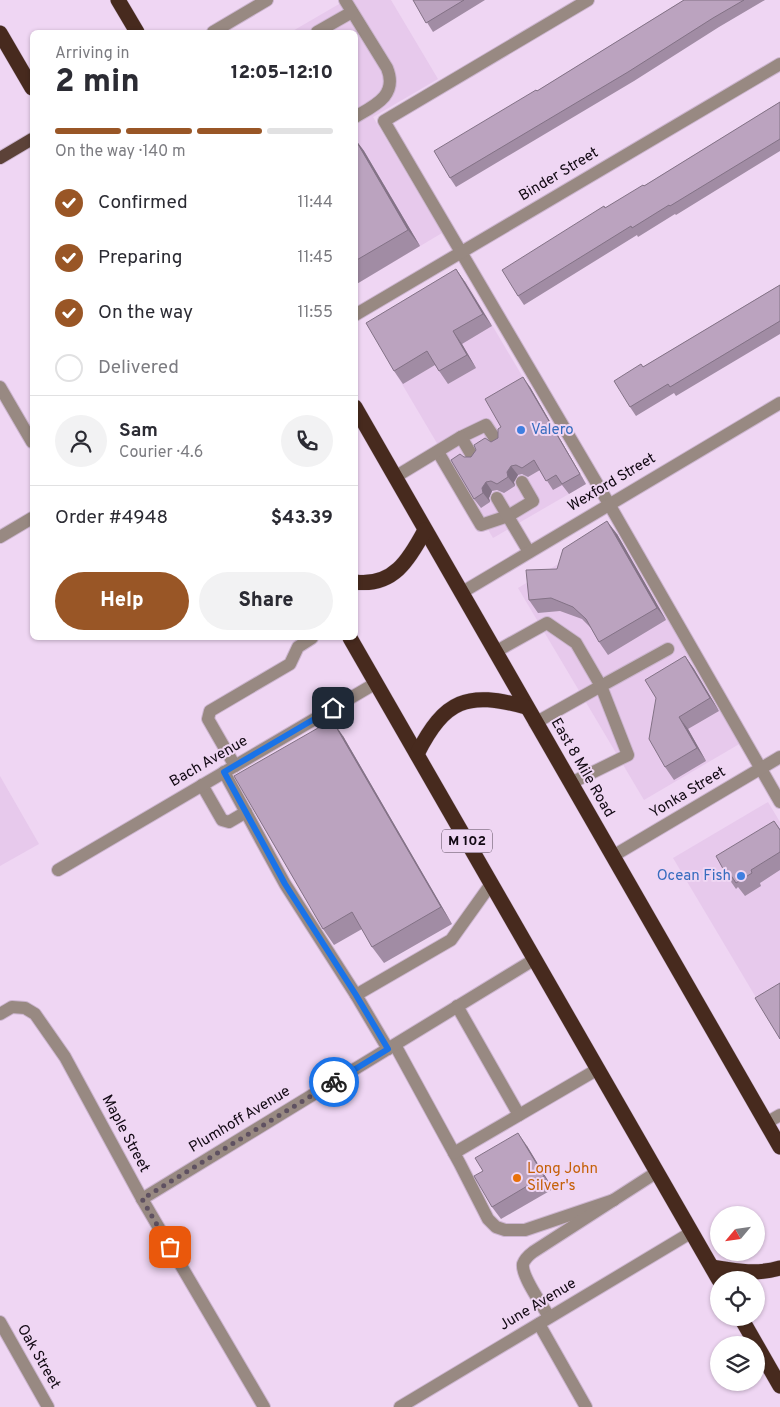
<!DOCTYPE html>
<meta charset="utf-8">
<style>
body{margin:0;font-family:Overpass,sans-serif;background:#f2f2f3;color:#2b2b33;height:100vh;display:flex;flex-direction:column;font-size:19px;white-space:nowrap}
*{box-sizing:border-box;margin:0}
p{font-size:16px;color:#7c7c81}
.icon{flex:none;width:28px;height:28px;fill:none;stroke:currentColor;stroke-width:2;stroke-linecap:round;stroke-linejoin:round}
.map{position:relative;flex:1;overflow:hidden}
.details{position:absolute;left:30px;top:30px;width:328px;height:610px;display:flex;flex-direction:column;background:#fff;border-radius:8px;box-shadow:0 1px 4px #0004}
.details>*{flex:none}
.needle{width:32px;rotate:241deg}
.buttons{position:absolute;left:710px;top:1206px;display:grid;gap:10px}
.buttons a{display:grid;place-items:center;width:55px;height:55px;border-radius:50%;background:#fff;box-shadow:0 1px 4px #0004;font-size:25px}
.pin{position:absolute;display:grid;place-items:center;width:42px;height:42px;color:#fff;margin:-21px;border-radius:10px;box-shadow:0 2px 8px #0006}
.courier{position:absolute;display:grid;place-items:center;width:50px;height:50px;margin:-25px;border:4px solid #1a73e8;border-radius:50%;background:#fff;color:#222;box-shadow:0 1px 6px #0007}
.summary em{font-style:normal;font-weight:800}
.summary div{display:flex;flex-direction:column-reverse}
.summary{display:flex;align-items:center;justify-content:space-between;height:85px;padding:0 25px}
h1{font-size:32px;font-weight:800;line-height:38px}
.bar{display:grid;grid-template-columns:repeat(4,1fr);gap:8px 5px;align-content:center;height:60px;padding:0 25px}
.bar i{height:6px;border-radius:4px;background:#e1e1e2}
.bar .selected{background:#995626}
.bar p{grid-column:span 4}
.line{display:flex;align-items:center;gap:12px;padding:0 25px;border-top:1px solid #e1e1e2}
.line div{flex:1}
.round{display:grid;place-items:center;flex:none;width:52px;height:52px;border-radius:26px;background:#f2f2f3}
ol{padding:0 25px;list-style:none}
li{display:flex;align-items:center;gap:15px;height:55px}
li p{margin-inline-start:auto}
li .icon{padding:5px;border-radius:50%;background:#995626;color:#fff;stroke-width:4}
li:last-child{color:#7c7c81}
li i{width:28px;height:28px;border:2px solid #e1e1e2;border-radius:50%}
.action{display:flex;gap:10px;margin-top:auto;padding:10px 25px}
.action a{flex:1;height:58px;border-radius:30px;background:#995626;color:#fff;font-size:20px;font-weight:800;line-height:58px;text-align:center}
.action a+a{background:#f2f2f3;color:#2b2b33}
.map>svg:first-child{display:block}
.built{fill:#e7c9ec}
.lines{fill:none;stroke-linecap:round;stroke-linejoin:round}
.minor-casing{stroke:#ccb5cf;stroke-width:14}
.major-casing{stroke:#ccb5cf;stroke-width:14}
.highway-casing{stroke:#ccb5cf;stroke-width:16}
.minor{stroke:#988982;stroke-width:12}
.major{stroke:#5c4238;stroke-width:12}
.highway{stroke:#472a1e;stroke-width:15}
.wall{fill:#a18ca4}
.shaded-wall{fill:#837286}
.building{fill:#bba3bf;stroke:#837286}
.done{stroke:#5f5161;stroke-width:5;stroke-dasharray:0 9}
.route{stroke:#1a73e8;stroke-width:6}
.shop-dot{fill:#3f7fe0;stroke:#efd6f3;stroke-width:2}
.food-dot{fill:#e8710a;stroke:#efd6f3;stroke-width:2}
.labels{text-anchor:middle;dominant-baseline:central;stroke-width:4;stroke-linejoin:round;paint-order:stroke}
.shield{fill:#efd6f3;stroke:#544656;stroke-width:1}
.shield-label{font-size:14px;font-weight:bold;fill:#120913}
.street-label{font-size:15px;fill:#120913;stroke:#efd6f3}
.shop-label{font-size:15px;fill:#366cbe;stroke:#efd6f3;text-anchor:start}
.food-label{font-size:15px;fill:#c56008;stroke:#efd6f3;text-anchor:start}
</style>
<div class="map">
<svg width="780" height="1407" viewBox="0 0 780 1407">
<rect width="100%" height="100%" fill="#efd6f3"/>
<g class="built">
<polygon points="346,0 391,0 438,79 373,117 442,233 355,285 355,32 291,32"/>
<polygon points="466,281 586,484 493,538 373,335"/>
<polygon points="615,530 741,743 644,800 518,588"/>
<polygon points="0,776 39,844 0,866"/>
<polygon points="768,802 780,822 780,1038 673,858"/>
</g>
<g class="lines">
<defs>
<g id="minor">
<path d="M345 0 387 68C398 95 376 105 355 117"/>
<polyline points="588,0 384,121 609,504 780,802"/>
<polyline points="213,32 267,0"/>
<polyline points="317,32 352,12"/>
<polyline points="355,315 780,64"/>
<polyline points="0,387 32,442"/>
<polyline points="461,437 486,425 498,443"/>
<polyline points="438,452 481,525 508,516 533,501 522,482"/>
<polyline points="395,477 461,437 474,459"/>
<polyline points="497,498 529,552"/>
<polyline points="0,537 32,518"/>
<polyline points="461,593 780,403"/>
<polyline points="495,652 547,623 576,643 601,686 535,723"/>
<polyline points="235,766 208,719 210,711 290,664 298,647 312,638"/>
<polyline points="224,772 285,884 356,995 451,940 491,884"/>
<polyline points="571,783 628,755 601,686 668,649"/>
<polyline points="202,785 222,820 229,822 246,812"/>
<polyline points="613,856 780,757"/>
<polyline points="58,870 376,683"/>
<polyline points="356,995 388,1049"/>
<polyline points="457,1006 519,1115"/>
<polyline points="0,1014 12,1007 25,1008 35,1014 65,1057 142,1199 264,1407"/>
<polyline points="395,1045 460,1164 488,1219 496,1227 505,1230 525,1230 614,1200"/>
<polyline points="766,1123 780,1115"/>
<polyline points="454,1153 598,1069"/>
<polyline points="142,1199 535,959"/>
<path d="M549 1317C543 1306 521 1276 523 1264 525 1258 529 1255 533 1252L657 1172"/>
<polyline points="0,1322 48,1407"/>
<polyline points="539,1324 586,1407"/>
<polyline points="400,1407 692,1232"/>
</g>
<polyline id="major" points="0,158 32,139"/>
<g id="highway">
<polyline points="118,0 137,32"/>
<polyline points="0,33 32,88"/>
<polyline points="355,407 780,1147"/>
<path d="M355 582C393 587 409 560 425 530"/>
<polyline points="350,638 719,1280"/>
<path d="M417 754C445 699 467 691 526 707"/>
<path d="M712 1267C736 1271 756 1275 780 1268"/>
<polyline points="741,1318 780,1386"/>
</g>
</defs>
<use href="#minor" class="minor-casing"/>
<use href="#major" class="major-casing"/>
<use href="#highway" class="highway-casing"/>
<use href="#minor" class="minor"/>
<use href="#major" class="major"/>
<use href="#highway" class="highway"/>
</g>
<g class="wall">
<polygon points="413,0 485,0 433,32"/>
<polygon points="684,0 765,0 719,27 634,81 456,187 450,178 537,91"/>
<polygon points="780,102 780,151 676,215 675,214 638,237 637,235 524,305 518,296 605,208 644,186"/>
<polygon points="355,139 364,151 420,246 355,285"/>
<polygon points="456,269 465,282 492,326 462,344 476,368 448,384 435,365 403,384 394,371"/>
<polygon points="780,285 780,334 676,396 674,393 636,416 630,407 643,367"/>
<polygon points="530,387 586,484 569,494 562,485 553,490 540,470 528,477 522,474 518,475 514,482 515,486 504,493 497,490 492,491 489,498 490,502 481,508 474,499 464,457 471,457 491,442 498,438 501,427"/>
<polygon points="617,534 666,620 608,655 599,642 591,628 582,619 560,611 538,613 529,600 557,569"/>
<polygon points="685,656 694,669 719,711 688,729 706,761 674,780 665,767"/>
<polygon points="343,736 452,924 384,963 372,947 362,929 334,945 323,929"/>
<polygon points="774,821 780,829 780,870 760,883 761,886 745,896 738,887 736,889 727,876"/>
<polygon points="527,1146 553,1189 501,1219 492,1207"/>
</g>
<g class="shaded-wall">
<polygon points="355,139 364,151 420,246 408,230"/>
<polygon points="456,269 465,282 492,326 483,314"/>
<polygon points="453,331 462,344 476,368 467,355"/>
<polygon points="523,377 530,387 586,484 580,474"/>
<polygon points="511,466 518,475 514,482 515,486 508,477 507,472"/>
<polygon points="486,482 492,491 489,498 490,502 483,493 482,488"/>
<polygon points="607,521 617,534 666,620 657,608"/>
<polygon points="685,656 694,669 719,711 710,698"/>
<polygon points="679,717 688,729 706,761 697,748"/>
<polygon points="332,720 343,736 452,924 441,907"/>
<polygon points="518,1133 527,1146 553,1189 544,1176"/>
</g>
<g class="building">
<polygon points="413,0 464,0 426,23"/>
<polygon points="684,0 744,0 713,18 628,72 450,178 434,151 536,90 537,91"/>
<polygon points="780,102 780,139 670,206 669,205 632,228 631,226 518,296 502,270 604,206 605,208 643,185 644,186"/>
<polygon points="355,139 408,230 355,261"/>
<polygon points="456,269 483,314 453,331 467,355 439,371 427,351 394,371 366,323"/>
<polygon points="780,285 780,321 670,387 668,384 630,407 614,381 641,364 643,367"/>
<polygon points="523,377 580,474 562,484 556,475 546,481 534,460 522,468 516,465 511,466 507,472 508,477 497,484 491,481 486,482 482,488 483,493 474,499 451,460 460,454 464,457 471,457 476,450 474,445 485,438 491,442 498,438 498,429 501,427 485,399"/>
<polygon points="607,521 657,608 599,642 586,619 573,607 551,598 529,600 526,570 557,569 563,549"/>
<polygon points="685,656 710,698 679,717 697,748 665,767 649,739 656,698 645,680"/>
<polygon points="332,720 441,907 372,947 352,912 323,929 234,776"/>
<polygon points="774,821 780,830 780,852 751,870 752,873 736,883 730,874 727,876 716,856"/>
<polygon points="780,983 780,1039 755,998"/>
<polygon points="518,1133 544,1176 492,1207 474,1176 483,1171 475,1158"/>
</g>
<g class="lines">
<polyline class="done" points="170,1247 142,1199 334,1082"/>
<polyline class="route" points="333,708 224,772 285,884 356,995 388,1049 334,1082"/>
</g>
<g class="shop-dot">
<circle cx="521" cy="430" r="5"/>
<circle cx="741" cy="876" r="5"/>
</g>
<circle class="food-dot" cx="517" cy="1178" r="5"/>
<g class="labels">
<rect class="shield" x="442" y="829.5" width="50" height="23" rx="4"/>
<g class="shield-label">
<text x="467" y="841">M 102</text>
</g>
<g class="street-label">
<text transform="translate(559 175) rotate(-31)">Binder Street</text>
<text transform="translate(612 483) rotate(-31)">Wexford Street</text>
<text transform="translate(209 762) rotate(-30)">Bach Avenue</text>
<text transform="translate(582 768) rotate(60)">East 8 Mile Road</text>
<text transform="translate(688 793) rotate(-31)">Yonka Street</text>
<text transform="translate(240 1120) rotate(-31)">Plumhoff Avenue</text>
<text transform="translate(125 1134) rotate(62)">Maple Street</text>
<text transform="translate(538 1305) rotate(-31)">June Avenue</text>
<text transform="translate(38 1357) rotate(60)">Oak Street</text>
</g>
<g class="shop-label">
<text x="531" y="430">Valero</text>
<text x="731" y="876" text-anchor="end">Ocean Fish</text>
</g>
<g class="food-label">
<text x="527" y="1169">Long John<tspan x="527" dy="17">Silver's</tspan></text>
</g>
</g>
</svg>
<div class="buttons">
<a><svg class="needle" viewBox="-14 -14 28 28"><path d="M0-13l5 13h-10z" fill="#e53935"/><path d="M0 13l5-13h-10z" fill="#7c7c81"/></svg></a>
<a><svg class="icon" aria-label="locate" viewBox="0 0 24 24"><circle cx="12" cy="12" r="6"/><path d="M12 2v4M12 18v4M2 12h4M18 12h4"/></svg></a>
<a><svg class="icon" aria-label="layers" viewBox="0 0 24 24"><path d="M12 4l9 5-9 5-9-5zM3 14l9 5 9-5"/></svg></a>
</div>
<div class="pin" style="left:170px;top:1247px;background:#ea580c"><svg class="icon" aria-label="bag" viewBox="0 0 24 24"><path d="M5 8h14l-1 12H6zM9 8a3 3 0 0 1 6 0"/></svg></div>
<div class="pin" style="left:333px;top:708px;background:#1f2937"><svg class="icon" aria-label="home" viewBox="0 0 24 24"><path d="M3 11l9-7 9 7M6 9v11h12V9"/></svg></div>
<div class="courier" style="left:334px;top:1082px"><svg class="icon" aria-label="bike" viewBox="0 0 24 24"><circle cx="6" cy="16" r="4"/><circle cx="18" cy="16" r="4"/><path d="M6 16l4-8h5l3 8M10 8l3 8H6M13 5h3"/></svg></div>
<section class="details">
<div class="summary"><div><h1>2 min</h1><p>Arriving in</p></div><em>12:05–12:10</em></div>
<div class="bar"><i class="selected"></i><i class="selected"></i><i class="selected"></i><i></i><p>On the way · 140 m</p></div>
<ol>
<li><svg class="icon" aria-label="check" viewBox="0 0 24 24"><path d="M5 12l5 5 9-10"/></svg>Confirmed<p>11:44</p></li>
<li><svg class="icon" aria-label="check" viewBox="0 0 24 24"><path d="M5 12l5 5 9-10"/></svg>Preparing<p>11:45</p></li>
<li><svg class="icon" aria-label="check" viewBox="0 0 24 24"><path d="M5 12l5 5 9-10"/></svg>On the way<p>11:55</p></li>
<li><i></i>Delivered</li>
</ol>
<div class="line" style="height:90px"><a class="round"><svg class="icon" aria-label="person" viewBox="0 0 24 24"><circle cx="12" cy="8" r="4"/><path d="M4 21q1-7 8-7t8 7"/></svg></a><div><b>Sam</b><p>Courier · 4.6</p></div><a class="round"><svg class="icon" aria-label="phone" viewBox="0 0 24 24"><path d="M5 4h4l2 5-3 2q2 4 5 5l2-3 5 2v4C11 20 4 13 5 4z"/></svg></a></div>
<div class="line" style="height:65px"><div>Order #4948</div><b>$43.39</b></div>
<div class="action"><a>Help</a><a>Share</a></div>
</section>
</div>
